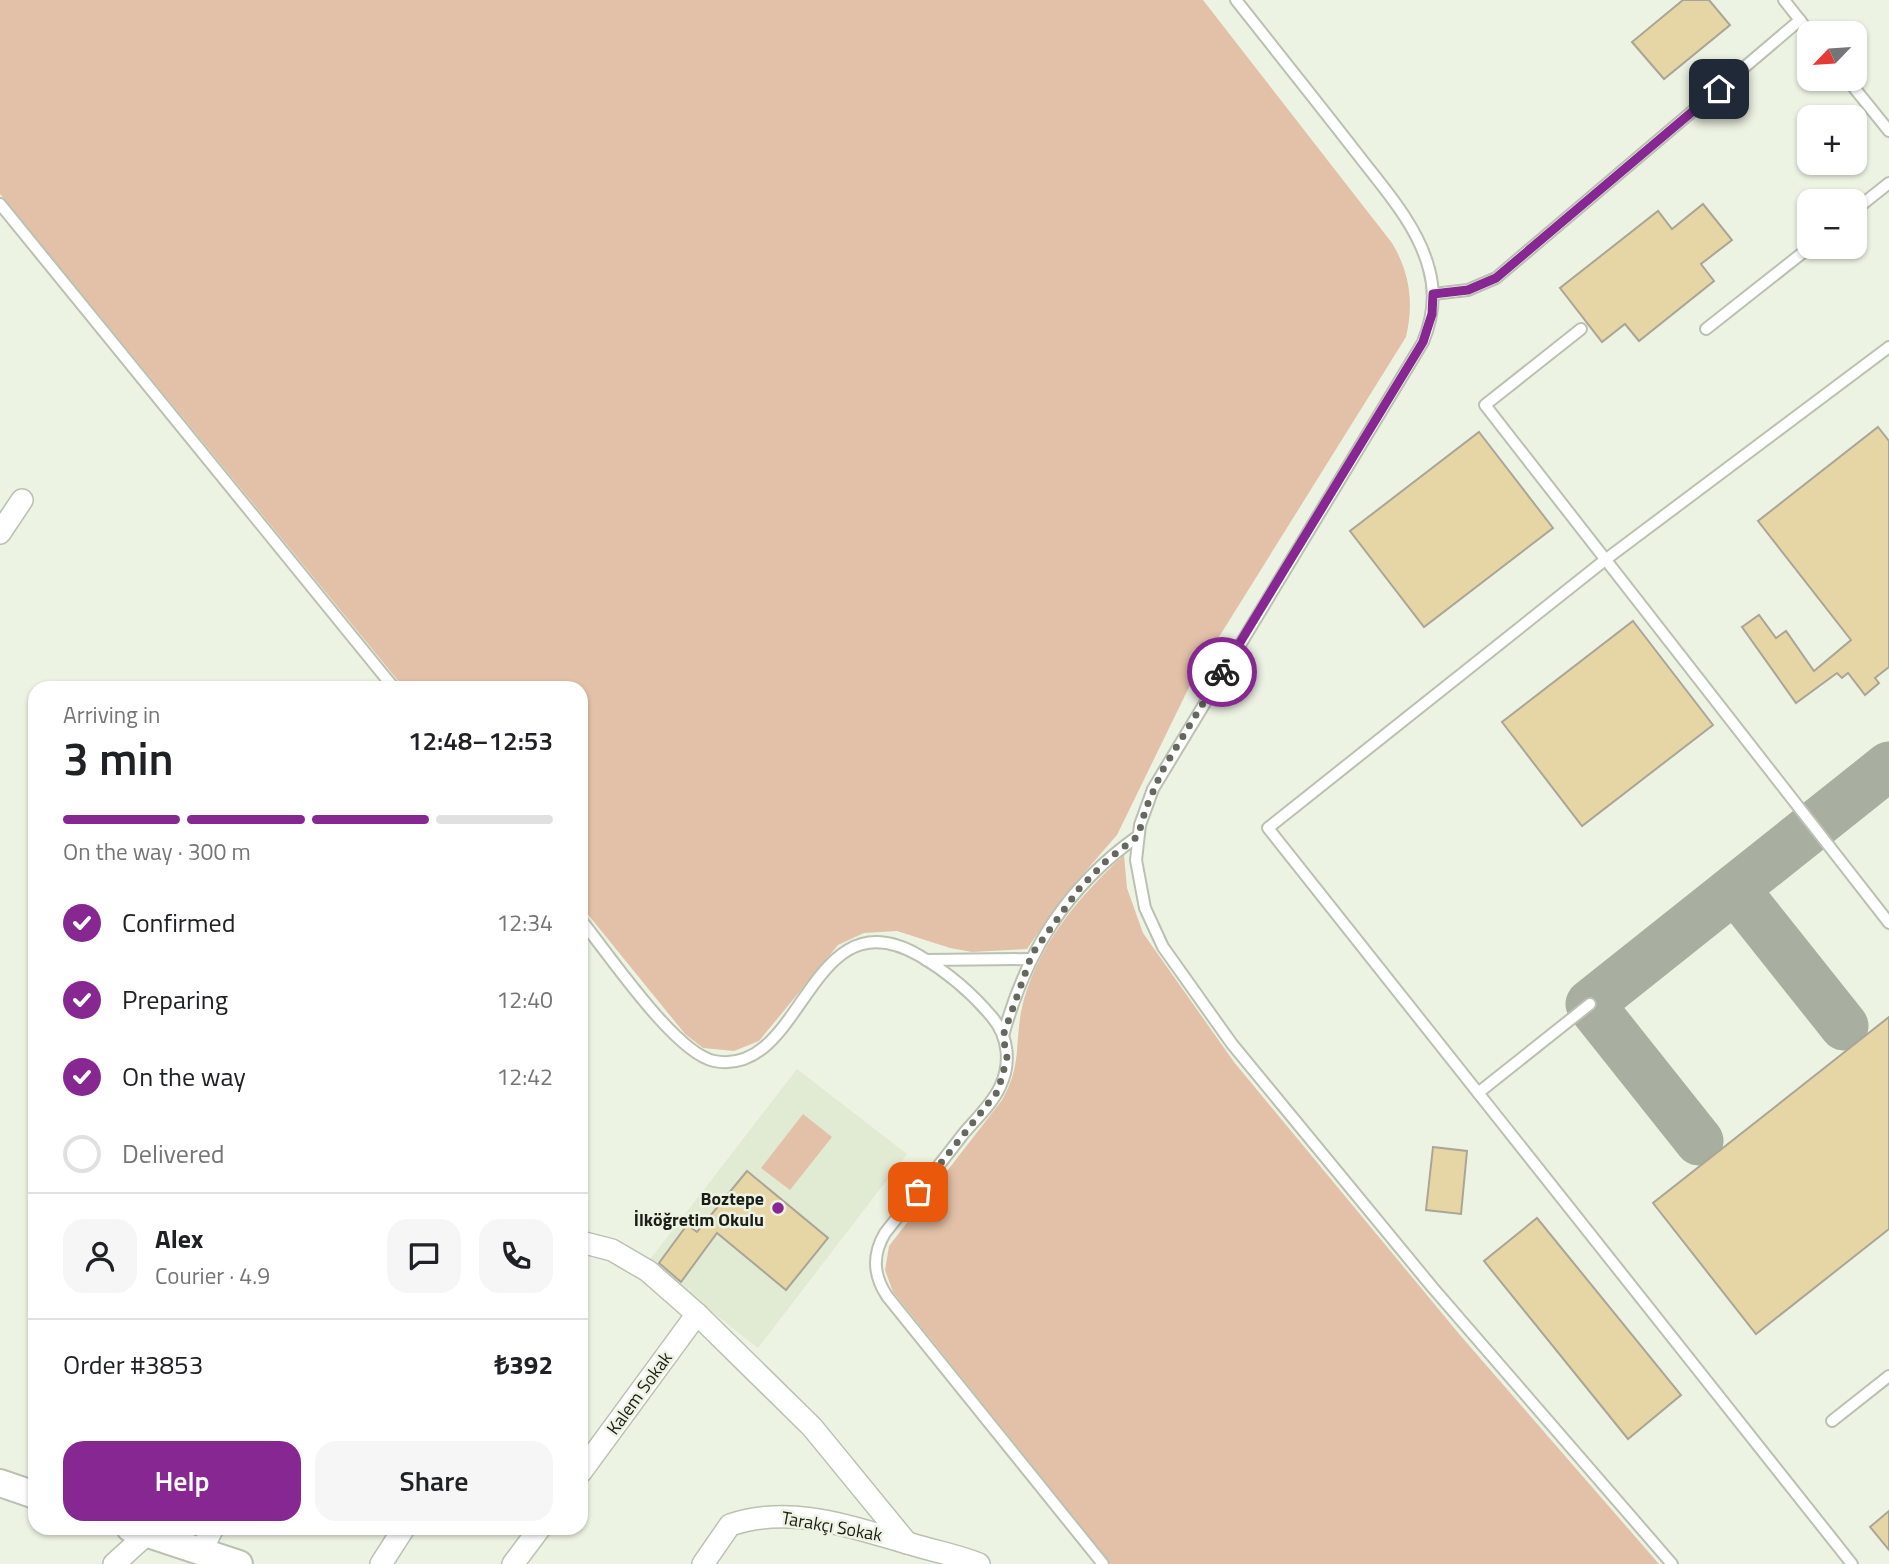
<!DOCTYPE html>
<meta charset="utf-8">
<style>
body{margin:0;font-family:"Titillium Web",sans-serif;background:#f6f6f6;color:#202124;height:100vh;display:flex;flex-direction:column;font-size:26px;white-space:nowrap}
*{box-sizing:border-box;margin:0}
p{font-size:23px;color:#757577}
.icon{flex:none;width:38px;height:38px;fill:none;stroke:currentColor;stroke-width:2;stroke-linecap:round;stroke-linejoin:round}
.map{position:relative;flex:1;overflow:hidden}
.panel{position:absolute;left:28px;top:681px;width:560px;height:854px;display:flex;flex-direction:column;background:#fff;border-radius:21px;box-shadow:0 2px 5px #0004}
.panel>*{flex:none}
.needle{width:46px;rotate:245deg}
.controls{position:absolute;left:1797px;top:21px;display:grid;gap:14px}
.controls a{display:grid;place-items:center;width:70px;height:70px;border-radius:14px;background:#fff;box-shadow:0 2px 5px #0004;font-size:35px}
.pin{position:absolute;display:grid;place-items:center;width:60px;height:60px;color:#fff;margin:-30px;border-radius:14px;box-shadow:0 4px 10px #0006}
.courier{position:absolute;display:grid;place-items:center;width:70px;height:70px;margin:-35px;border:5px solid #872892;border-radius:50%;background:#fff;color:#222;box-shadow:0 2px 9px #0007}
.headline em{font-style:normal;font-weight:600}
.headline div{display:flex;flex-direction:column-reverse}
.headline{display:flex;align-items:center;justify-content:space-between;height:119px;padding:0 35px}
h1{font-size:46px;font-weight:600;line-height:52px}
.bar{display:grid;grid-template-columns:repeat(4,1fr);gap:10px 7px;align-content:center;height:84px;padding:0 35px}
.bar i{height:9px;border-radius:5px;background:#e0e0e0}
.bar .current{background:#872892}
.bar p{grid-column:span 4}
.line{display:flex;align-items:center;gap:18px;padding:0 35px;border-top:2px solid #e0e0e0}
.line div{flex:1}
.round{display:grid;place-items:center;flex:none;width:74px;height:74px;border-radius:21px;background:#f6f6f6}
ol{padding:0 35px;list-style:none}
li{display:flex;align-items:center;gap:21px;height:77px}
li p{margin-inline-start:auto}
li .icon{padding:7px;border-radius:50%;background:#872892;color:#fff;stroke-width:4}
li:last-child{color:#757577}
li i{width:38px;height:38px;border:4px solid #e0e0e0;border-radius:50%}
.button{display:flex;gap:14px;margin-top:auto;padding:14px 35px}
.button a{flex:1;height:80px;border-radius:21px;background:#872892;color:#fff;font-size:28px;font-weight:600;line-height:80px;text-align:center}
.button a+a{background:#f6f6f6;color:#202124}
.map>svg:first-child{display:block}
.built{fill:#e1ead2}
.green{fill:#e3c1a8}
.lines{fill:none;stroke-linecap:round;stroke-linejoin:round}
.taxiway{stroke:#a8aea0;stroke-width:49}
.building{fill:#e6d6a5;stroke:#aaa596;stroke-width:2}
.service-casing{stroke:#bbc1b1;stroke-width:14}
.minor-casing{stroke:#bbc1b1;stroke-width:24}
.tertiary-casing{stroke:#bbc1b1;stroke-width:30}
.service{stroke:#fff;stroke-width:10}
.minor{stroke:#fff;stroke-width:21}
.tertiary{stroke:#fff;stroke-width:26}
.done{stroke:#64685e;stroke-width:7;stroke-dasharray:0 12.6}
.route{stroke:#872892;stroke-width:9}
.poi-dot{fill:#872892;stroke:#edf3e3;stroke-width:2.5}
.labels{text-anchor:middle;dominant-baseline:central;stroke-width:5;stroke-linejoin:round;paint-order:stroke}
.poi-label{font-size:18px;font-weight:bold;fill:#1b1d17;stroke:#edf3e3;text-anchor:end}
.street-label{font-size:18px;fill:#1b1d17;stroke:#edf3e3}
</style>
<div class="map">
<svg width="1889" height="1564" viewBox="0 0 1889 1564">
<rect width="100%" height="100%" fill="#edf3e3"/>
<polygon class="built" points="797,1069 907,1154 758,1348 648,1262"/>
<g class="green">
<path d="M0 0H1203L1392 243C1410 273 1414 303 1406 337L1194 677 1117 835 1063 897 1027 949 972 952 950 948 897 931 864 933 838 945 759 1041 734 1051 703 1048 685 1034 581 906V688H404L0 194Z"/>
<path d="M1124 855 1127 888 1143 933 1234 1062 1460 1335 1659 1564H1111L893 1292 885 1270 889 1246 1002 1100C1021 1067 1015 1046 1021 1012 1034 949 1078 897 1124 855Z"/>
<polygon points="803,1114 832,1137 790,1190 761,1168"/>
</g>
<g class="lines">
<g class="taxiway">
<polyline points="1735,889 1844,1026"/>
<polyline points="1699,1141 1590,1004 1889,766"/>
</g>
</g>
<g class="building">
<polygon points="1683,0 1709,0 1730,25 1664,79 1632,42"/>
<polygon points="1703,204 1732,240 1701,264 1714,281 1639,341 1625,324 1602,342 1560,288 1658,211 1672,229"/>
<polygon points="1878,427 1889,441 1889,667 1875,678 1879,683 1865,695 1848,673 1842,678 1837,673 1796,703 1742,627 1759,615 1776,638 1786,631 1814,671 1851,640 1758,521"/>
<polygon points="1479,432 1553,528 1424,627 1350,531"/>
<polygon points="1633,621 1713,725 1582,826 1502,722"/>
<polygon points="1889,1017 1889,1229 1756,1334 1653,1203"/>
<polygon points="1433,1147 1467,1151 1461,1214 1426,1210"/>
<polygon points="747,1171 828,1238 786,1290 717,1233 681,1282 659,1263 687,1225 697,1232"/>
<polygon points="1537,1218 1681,1395 1628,1439 1484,1261"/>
<polygon points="1889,1511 1889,1550 1870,1527"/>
</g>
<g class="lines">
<defs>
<g id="service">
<path d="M1236 0C1277 52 1318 103 1359 156 1385 190 1418 226 1429 269 1436 294 1433 318 1423 342L1153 789 1140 825 1136 860 1145 908 1163 947 1232 1044 1433 1288 1672 1564"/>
<polyline points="1784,0 1810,33"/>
<polyline points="1847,79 1889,131"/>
<polyline points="0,204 394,688"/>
<polyline points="1855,210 1889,183"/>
<polyline points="1433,294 1468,290 1496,278 1800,20"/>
<polyline points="1581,329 1485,405 1889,923"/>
<polyline points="1706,329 1810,247"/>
<path d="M581 920C608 953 675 1053 714 1061 805 1079 808 890 920 956 947 972 972 993 992 1017 1009 1037 1011 1064 1000 1087 992 1104 976 1119 964 1133 938 1167 911 1200 885 1233 872 1255 873 1275 887 1296L1103 1564"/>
<polyline points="926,960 1030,959"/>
<path d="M1003 1036C1026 952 1066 887 1138 836"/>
<polyline points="1478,1093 1590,1004"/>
<polyline points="1832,1421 1889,1376"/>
<polyline points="1852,1564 1268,828 1605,560 1889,347"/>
</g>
<g id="minor">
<polyline points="0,533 22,500"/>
<polyline points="581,1242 612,1250 648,1271 697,1314 812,1427 907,1543"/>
<polyline points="581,1472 697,1314"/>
<polyline points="201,1551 213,1528"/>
<polyline points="114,1564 147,1534"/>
<polyline points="381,1564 404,1528"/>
<polyline points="513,1564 540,1528"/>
<path d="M703 1564 730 1525C791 1504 851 1527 911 1544 933 1551 957 1555 979 1564"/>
</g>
<g id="tertiary">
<polyline points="0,1483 35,1495"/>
<polyline points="130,1528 239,1564"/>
</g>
</defs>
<use href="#service" class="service-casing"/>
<use href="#minor" class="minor-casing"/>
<use href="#tertiary" class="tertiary-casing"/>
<use href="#service" class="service"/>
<use href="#minor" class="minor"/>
<use href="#tertiary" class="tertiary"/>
</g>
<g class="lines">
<polyline class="done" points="918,1192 998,1091 1007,1058 1003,1036 1032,954 1079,889 1106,861 1138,836 1146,808 1162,771 1222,672"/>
<polyline class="route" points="1222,672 1423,342 1432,314 1433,294 1468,290 1496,278 1719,89"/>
</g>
<circle class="poi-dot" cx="778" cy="1208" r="7"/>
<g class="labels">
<g class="poi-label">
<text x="764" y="1198">Boztepe<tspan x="764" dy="21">İlköğretim Okulu</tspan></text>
</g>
<g class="street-label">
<text transform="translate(639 1393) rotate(-54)">Kalem Sokak</text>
<text transform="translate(832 1526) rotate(10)">Tarakçı Sokak</text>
</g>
</g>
</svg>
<div class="controls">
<a><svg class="needle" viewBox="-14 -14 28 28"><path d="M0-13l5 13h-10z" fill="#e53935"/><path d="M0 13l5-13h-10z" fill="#757577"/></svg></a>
<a>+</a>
<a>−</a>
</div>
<div class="pin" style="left:918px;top:1192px;background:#ea580c"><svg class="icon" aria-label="bag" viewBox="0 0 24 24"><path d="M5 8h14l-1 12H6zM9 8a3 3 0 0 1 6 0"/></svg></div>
<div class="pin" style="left:1719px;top:89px;background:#1f2937"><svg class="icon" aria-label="home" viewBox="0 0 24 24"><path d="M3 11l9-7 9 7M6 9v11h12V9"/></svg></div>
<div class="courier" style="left:1222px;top:672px"><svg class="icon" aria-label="bike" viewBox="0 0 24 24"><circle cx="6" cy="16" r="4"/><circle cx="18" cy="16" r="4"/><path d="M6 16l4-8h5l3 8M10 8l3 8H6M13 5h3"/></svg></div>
<section class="panel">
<div class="headline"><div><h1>3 min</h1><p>Arriving in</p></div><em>12:48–12:53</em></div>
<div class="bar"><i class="current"></i><i class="current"></i><i class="current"></i><i></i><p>On the way · 300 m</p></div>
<ol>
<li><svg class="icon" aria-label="check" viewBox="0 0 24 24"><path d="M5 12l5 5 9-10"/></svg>Confirmed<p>12:34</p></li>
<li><svg class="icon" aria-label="check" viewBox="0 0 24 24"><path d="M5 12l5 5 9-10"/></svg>Preparing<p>12:40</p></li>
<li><svg class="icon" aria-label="check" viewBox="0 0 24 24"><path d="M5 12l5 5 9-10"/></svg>On the way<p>12:42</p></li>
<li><i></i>Delivered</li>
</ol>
<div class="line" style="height:126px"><a class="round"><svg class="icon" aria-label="person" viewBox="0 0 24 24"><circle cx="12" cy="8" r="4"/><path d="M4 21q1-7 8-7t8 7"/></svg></a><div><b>Alex</b><p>Courier · 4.9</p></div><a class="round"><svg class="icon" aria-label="chat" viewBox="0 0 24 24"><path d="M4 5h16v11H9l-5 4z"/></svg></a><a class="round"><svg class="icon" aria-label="phone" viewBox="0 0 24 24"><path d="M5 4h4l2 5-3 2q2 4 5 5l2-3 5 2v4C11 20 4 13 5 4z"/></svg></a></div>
<div class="line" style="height:91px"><div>Order #3853</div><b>₺392</b></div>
<div class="button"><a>Help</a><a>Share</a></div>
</section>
</div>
